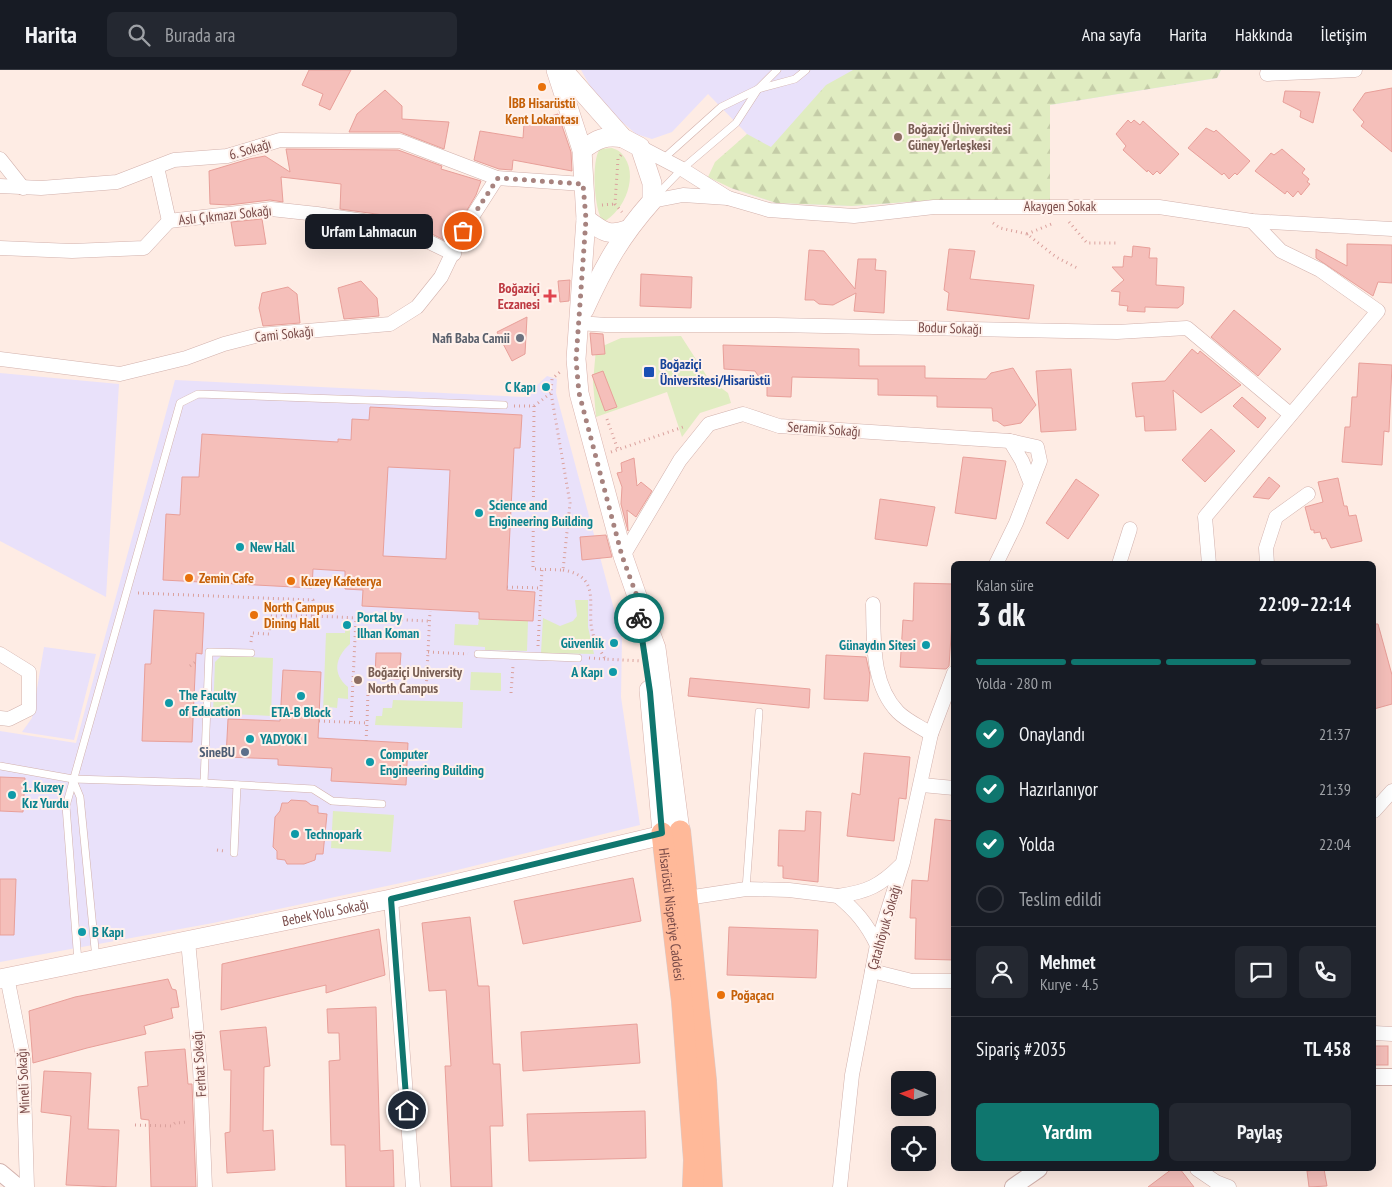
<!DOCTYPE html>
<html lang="tr">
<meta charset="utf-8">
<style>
body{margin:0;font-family:"PT Sans Narrow",sans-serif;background:#242831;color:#f1f3f6;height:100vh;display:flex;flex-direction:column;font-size:19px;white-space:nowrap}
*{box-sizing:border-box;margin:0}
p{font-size:16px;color:#9ea1a6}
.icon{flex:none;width:28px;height:28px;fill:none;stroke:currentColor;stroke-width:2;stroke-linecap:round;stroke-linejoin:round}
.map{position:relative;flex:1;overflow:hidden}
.side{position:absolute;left:951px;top:491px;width:425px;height:610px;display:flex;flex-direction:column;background:#171b24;border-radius:8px;box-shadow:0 5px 20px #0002}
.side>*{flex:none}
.needle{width:32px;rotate:272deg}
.buttons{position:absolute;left:891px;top:1001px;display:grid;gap:10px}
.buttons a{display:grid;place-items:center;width:45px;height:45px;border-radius:8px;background:#171b24;box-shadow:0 5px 20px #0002;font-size:25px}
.pin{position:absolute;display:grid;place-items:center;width:42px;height:42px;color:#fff;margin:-21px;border:2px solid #fff;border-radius:50%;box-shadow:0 1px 5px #0007}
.courier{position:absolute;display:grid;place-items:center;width:50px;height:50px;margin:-25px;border:4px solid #0f766e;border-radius:50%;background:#fff;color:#222;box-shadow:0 1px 6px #0007}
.bubble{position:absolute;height:35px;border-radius:8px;background:#171b24;box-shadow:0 5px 20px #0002;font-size:16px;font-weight:700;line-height:35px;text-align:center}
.overview em{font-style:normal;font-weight:700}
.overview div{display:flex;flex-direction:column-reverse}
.overview{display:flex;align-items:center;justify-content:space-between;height:85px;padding:0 25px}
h1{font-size:32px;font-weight:700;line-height:38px}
.bar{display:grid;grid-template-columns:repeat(4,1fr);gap:8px 5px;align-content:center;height:60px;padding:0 25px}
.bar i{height:6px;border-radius:4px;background:#363941}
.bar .current{background:#0f766e}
.bar p{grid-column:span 4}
.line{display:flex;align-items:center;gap:12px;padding:0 25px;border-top:1px solid #363941}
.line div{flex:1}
.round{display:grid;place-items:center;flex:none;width:52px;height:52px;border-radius:8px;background:#242831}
ol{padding:0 25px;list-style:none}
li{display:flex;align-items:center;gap:15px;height:55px}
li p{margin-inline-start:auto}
li .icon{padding:5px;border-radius:50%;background:#0f766e;color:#fff;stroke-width:4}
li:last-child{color:#9ea1a6}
li i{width:28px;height:28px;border:2px solid #363941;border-radius:50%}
.action{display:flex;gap:10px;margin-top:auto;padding:10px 25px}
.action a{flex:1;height:58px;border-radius:8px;background:#0f766e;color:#fff;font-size:20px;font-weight:700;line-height:58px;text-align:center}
.action a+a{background:#242831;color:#f1f3f6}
header{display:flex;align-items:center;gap:30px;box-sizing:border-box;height:70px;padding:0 25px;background:#171b24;border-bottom:1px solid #363941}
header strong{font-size:24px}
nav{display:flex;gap:28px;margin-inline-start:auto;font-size:18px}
.search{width:350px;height:45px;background:#242831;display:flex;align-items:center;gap:12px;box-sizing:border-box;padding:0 18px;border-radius:8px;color:#9ea1a6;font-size:19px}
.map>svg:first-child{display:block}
.education{fill:#e9e1fa}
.grass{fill:#e0ecc1}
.forest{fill:url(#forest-firs)}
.building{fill:#f5bfba;stroke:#e89f99;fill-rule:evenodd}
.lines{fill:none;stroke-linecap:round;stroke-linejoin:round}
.service-casing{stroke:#d2b1ac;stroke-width:8}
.minor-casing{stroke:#d2b1ac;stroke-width:15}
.tertiary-casing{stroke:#d2b1ac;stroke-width:18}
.secondary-casing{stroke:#d8b1ab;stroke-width:20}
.primary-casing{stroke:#d9cccc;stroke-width:22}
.path{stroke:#daa19d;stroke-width:3;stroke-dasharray:1 4;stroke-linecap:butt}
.service{stroke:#fff;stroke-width:7}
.minor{stroke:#fff;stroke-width:14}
.tertiary{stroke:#fff;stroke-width:16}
.secondary{stroke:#fff;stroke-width:19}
.primary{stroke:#ffb999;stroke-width:21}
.done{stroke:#a7837f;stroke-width:5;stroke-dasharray:0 9}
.route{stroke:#0f766e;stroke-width:6}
.food-dot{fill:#e8710a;stroke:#fff1eb;stroke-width:2}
.education-dot{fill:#8d6e63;stroke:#fff1eb;stroke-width:2}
.health-dot{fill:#e0444e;stroke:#fff1eb;stroke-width:2}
.worship-dot{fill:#6b7280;stroke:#fff1eb;stroke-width:2}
.transit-dot{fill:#1a4fb4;stroke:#fff1eb;stroke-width:2}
.culture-dot{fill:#0f9aa8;stroke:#fff1eb;stroke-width:2}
.service-dot{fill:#5c6f8a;stroke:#fff1eb;stroke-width:2}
.labels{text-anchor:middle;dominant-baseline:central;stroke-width:4;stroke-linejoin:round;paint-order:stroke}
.food-label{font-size:14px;font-weight:bold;fill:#c56008;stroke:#fff1eb;text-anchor:start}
.education-label{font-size:14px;font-weight:bold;fill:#785e54;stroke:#fff1eb;text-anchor:start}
.street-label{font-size:14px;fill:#784a48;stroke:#fff1eb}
.health-label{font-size:14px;font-weight:bold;fill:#be3a42;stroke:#fff1eb;text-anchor:end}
.worship-label{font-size:14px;font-weight:bold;fill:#5b616d;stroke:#fff1eb;text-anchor:end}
.transit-label{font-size:14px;font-weight:bold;fill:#164399;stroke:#fff1eb;text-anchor:start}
.culture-label{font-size:14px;font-weight:bold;fill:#0d838f;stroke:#fff1eb;text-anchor:start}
.service-label{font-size:14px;font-weight:bold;fill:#4e5e75;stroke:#fff1eb;text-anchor:end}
</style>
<header>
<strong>Harita</strong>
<div class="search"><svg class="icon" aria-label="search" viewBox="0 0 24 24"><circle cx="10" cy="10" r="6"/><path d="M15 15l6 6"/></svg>Burada ara</div>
<nav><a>Ana sayfa</a><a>Harita</a><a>Hakkında</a><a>İletişim</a></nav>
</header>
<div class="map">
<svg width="1392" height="1117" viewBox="0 0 1392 1117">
<defs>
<pattern id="forest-firs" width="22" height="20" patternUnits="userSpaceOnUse" patternTransform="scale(1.25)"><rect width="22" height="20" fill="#e0ecc1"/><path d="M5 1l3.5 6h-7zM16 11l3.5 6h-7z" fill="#c4cca7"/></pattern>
</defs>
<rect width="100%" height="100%" fill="#feece4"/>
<g class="education">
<polygon points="581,0 1221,0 1217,8 1050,35 1050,130 935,130 852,136 776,133 731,118 720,109 719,103 747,64 708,24 672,62 652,69 636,64 599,32"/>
<polygon points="0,303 119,314 106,527 0,471"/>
<polygon points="547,306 557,309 556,323 622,569 621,627 640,755 429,807 213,853 0,892 0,661 76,673 175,310 524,327"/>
<polygon points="44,577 96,584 74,670 22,662 32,648"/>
</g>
<g class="grass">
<path d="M612 78C615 79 620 81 622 84 640 104 625 141 603 152 594 140 591 90 600 79Z"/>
<polygon points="681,266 708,308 728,323 731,333 700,343 682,367 667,322 596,347 593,312 596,279 621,268"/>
<polygon points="575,530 588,530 588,557 594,584 541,583 543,548 560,556 573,551 577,546"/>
<polygon points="479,549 528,551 527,581 485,580 485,577 454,575 455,554 478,555"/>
<path d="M346 552H350V574C335 587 332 604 348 617V629L338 628 337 638 329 637 328 642H323L326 563H345Z"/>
<polygon points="221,586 273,588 271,646 213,643 215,592"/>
<polygon points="471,602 501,603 501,621 470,620"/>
<polygon points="393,630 463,632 462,658 375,655 376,646 382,646 383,638 392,638"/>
<polygon points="333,741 394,745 391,782 331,778"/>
</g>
<polygon class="forest" points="853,0 1221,0 1217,8 1050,35 1050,130 935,130 852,136 776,133 731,118 708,107 715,92 747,64 771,77 826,15"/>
<g class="building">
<polygon points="309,0 351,0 330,40 319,35 323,24 302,15"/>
<polygon points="1392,18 1392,82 1361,56 1364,52 1353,40 1365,23"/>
<polygon points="385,20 402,36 402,49 449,52 444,79 400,62 349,62 357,44"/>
<polygon points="1285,21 1320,22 1313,53 1300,47 1301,41 1283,32"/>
<polygon points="558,44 571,82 572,101 513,90 512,100 499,99 474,90 480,61 523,68 524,54"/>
<polygon points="1128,50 1131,53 1134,50 1140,55 1143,51 1179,84 1160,104 1157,101 1153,105 1148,100 1147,102 1123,80 1126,76 1116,64"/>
<polygon points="1206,58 1214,62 1216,60 1250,91 1237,105 1235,103 1229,109 1224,103 1222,105 1188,78"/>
<polygon points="286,79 398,80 442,96 441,99 481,111 476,125 448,172 398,147 340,139 341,114 281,107 283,132 270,130 229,135 210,134 209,101 249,89 265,86 290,102"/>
<polygon points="1282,79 1305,99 1302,103 1309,109 1307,112 1310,114 1301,125 1298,121 1293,127 1287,121 1285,124 1255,101 1271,83 1274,85"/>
<polygon points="262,149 266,174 235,176 231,152"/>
<polygon points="1347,174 1392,175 1392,213 1378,212 1373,226 1316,188 1316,179 1347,196"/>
<polygon points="1133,176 1150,178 1149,188 1157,188 1156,215 1184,217 1183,234 1178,238 1145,237 1145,242 1127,241 1128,236 1119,235 1120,222 1111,221 1124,210 1112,197 1123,197 1124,186 1132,187"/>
<polygon points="949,179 975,181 970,209 1034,215 1029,249 947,240 949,223 944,220"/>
<polygon points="809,180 824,181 855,219 858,189 876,189 875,200 886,201 884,243 854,241 856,223 833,235 819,234 814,230 805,230"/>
<polygon points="641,204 692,207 691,238 640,236"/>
<polygon points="570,210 569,231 560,232 558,211"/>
<polygon points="361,211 377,228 379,246 344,249 338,218"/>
<polygon points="288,217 297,224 300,253 263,256 259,238 262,223"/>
<polygon points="1234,240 1281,279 1258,306 1211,267"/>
<polygon points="527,247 525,284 512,291 497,262"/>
<polygon points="590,263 603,264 605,284 592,285"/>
<polygon points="723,275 859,279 859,296 925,296 925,308 986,309 991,303 1013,298 1036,335 1021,353 1004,356 997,351 993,351 992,338 937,337 937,326 878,325 878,309 792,307 791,327 767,326 767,307 759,307 755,301 724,299"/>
<polygon points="1192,279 1198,284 1200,281 1241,315 1201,343 1173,320 1176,360 1145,361 1144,346 1136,347 1132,313 1165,311"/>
<polygon points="1359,293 1392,295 1389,362 1384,361 1382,395 1342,392 1345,357 1350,357 1352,327 1357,327"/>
<polygon points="1071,299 1076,360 1041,362 1036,301"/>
<polygon points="603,301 617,337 605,341 592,305"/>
<polygon points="1242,327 1266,348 1258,358 1233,336"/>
<path d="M370 337 522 345 520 378H514L507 520 535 522 533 551 479 549V542L362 536 363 520 345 519V501L313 499 312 518 163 510 166 444 180 445 182 407H199L202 364 338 372V369L351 370 352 349 369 350ZM388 397 450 400 446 489 383 486Z"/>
<polygon points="1211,359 1235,381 1205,412 1182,390"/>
<polygon points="963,387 1006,391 996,449 955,443"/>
<polygon points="634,388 637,416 641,412 652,421 636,447 627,440 628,461 621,434 622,417 617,403 622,402 621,393"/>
<polygon points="1269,407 1280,416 1269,429 1253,427"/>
<polygon points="1338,408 1344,436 1347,436 1349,446 1356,445 1362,471 1331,478 1326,468 1322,469 1320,462 1314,463 1314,460 1311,460 1305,437 1323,432 1318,412"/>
<polygon points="1076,409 1099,425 1068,469 1046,453"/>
<polygon points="880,429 935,437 927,476 875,469"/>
<polygon points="606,465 612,487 582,490 580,467"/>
<polygon points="914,513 954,514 954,552 952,552 949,596 946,599 900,597 903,550 913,551"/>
<polygon points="154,540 204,543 202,584 196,583 192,672 142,671 145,594 151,594"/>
<polygon points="1374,554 1378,554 1392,605 1392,634 1374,639"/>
<polygon points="376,583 401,583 399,609 375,608"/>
<polygon points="826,585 866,587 870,605 868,631 824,629"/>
<polygon points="283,600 321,602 318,668 408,673 406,715 331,711 332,698 278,695 278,689 226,687 228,649 280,651"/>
<polygon points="690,608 810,619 809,638 688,626"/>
<polygon points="864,683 910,687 906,729 899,728 894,771 847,766 852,723 860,725"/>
<polygon points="0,707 25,708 23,742 0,741"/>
<polygon points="291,730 306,731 311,735 318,736 318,743 327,744 323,784 316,784 315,790 304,794 287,794 285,790 277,789 277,781 273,777 275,747 280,741 282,733 288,733"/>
<polygon points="806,741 821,742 818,812 783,808 783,796 778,796 779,760 805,761"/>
<polygon points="935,749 954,751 954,890 915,889 916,848 910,848 912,810 928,811"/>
<polygon points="633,808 641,851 523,874 514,831"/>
<polygon points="0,809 16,809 14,865 0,865"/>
<polygon points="470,847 478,916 489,916 493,994 500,994 503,1056 490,1056 492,1117 451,1117 445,996 451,996 446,920 429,921 422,853"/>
<polygon points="729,857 818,860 816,908 727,905"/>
<polygon points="379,859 385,905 326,923 326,915 221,940 222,894"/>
<polygon points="168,909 172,919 176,920 179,937 171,938 173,948 144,956 146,964 87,978 33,993 29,941 75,927"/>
<polygon points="376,937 380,1081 393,1080 394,1117 346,1117 345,1075 331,1075 329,991 340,990 339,963 328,963 327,939"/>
<polygon points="637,954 640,993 523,1001 521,962"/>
<polygon points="266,957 270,996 264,997 263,1061 273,1060 275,1100 227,1103 225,1063 230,1062 231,1000 224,1000 220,961"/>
<rect x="1374" y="976" width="14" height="19"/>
<polygon points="185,979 188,1014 192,1014 196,1117 151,1117 149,1050 141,1049 138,1017 148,1016 145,982"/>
<polygon points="44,1001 91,1003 88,1059 119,1060 116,1117 66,1115 71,1046 41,1042"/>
<polygon points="645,1041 646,1088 529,1091 527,1044"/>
<polygon points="1172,1099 1180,1099 1194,1117 1148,1117"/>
<polygon points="1324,1099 1327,1116 1309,1117 1307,1101"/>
</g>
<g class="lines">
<defs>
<g id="service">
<polyline points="663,89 721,37 758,19 795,9 806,0"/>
<polyline points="655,127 682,99 736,53 758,19 777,0"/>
<polyline points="478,584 578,588"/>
<polyline points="0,696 73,709 204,713 313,719 332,731 382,734"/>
<polyline points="73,710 80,727 96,889"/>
<polyline points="204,713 209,582 251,583"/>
<polyline points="234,783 237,715"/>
<polyline points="746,819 759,642"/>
<polyline points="78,892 66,736 180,333 198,324 504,335"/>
</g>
<g id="minor">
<polyline points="1267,4 1355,0"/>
<polyline points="640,77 682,99 728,128 683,125 652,131"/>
<polyline points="0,89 23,118"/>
<polyline points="157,97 169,151 271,139 317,144 396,156 454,184"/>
<polyline points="0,116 41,118 117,112 174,90 227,86 280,70 400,71 497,108 583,114"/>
<polyline points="728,128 769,140 854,146 934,137 1159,137 1252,151 1392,159"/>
<polyline points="0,178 72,181 144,178 169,151"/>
<polyline points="579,253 606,255 776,255 1117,262 1187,258 1290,344"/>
<polyline points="0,289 120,304 186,288 224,274 259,265 390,254 417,237 441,207 463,161 497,108"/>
<polyline points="623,486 680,390 709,354 743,344 779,356 1010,371"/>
<polyline points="996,494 1016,453 1040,391 1037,377 1010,371 1022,391 1031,414"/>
<polyline points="1119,494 1130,459"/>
<polyline points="1209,494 1205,447 1378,241 1320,200 1281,181 1252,151"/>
<polyline points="1267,494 1266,478 1276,447 1308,424"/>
<path d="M873 534C874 571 871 614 898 642 907 651 921 657 931 664"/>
<polyline points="0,584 29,602 29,639 9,649 0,648"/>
<polyline points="922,715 954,718"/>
<polyline points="1374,741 1392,721"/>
<polyline points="687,828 746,819 789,820 838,826"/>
<polyline points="391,829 413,1117"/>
<polyline points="188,871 200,997 205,1117"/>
<path d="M877 875C867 854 856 841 838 826 867 822 880 816 901 795"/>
<polyline points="872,901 912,911 954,911"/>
<polyline points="7,907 23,986 27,1117"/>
<polyline points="1374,963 1392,964"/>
<polyline points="1197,1099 1216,1112 1229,1117"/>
<polyline points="840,1117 852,1005 877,875 903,792 931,664 954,603"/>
</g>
<g id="tertiary">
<polyline points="1374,1007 1392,1007"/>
<polyline points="0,1102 18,1117"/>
<polyline points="1013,1117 1039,1099"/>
</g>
<g id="secondary">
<polyline points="556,0 582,80 586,149 576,289 579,323 623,486 638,529 639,541"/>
<path d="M563 0 623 68 640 77 652 113V131C620 167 604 196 584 240"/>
<path d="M582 80C597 69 605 65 623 68"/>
<path d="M586 149C601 160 608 167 626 160"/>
<polyline points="649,620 662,763"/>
<path id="s1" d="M0 909 391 829 680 761 656 578 638 529"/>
</g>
<g id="primary">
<polyline points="680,761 706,1011 712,1117"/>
<path id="s2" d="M662 763 682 931 694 1090 693 1117"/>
</g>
</defs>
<use href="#service" class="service-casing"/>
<use href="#minor" class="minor-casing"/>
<use href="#tertiary" class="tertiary-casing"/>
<use href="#secondary" class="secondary-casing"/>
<use href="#primary" class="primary-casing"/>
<g class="path">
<polyline points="621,85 618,89 615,134 622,142"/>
<polyline points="602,135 615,134"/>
<polyline points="1069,152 1087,173 1119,173"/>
<polyline points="993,153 1000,158 1027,164 1056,187 1077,198"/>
<polyline points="1027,164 1054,153"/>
<polyline points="514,336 534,336 551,323"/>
<polyline points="534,336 533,499 563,500 570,433 551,323 552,309 560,302"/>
<polyline points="607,349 618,380"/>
<polyline points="611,382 686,356"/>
<path d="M563 500C604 507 585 539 593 564 595 573 601 581 605 589L642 591"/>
<polyline points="507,517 541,518"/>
<polyline points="138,523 313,530 313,546 429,551"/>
<polyline points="251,572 252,563 269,564 270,546 313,546"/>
<polyline points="538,576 542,499"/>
<polyline points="428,582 468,584"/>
<polyline points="589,588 605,589"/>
<polyline points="190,596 198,590"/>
<polyline points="511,623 513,596"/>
<polyline points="319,651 367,653 368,621 426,623 430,541"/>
<polyline points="351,652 356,548"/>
<polyline points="366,671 367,653"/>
<polyline points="217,780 224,781"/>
<polyline points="135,1055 171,1056 175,1053 189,1052"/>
</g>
<use href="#service" class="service"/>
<use href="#minor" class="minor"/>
<use href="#tertiary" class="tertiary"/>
<use href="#secondary" class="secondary"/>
<use href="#primary" class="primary"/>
</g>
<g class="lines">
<polyline class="done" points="463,161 498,108 583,114 586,149 576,290 579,323 622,486 638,529 639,548"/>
<polyline class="route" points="407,1040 391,829 662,763 650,622 639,548"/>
</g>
<g class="food-dot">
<circle cx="542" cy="17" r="5"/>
<circle cx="189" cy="508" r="5"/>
<circle cx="291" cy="511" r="5"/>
<circle cx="254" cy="545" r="5"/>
<circle cx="721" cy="925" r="5"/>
</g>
<g class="education-dot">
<circle cx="898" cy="67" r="5"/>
<circle cx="358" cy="610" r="5"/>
</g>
<path class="health-dot" d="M547.5 218.5h5v5h5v5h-5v5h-5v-5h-5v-5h5z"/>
<circle class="worship-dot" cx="520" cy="268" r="5"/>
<rect class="transit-dot" x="643" y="296" width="12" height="12" rx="2.5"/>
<g class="culture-dot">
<circle cx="546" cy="317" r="5"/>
<circle cx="479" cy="443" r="5"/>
<circle cx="240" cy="477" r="5"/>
<circle cx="347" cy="555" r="5"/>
<circle cx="614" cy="573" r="5"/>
<circle cx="926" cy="575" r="5"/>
<circle cx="613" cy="602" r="5"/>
<circle cx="301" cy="626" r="5"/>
<circle cx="169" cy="633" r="5"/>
<circle cx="250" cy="669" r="5"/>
<circle cx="370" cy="692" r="5"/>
<circle cx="12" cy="725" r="5"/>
<circle cx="295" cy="764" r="5"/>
<circle cx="82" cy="862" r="5"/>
</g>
<circle class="service-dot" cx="245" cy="682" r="5"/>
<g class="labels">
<g class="food-label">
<text x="542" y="33" text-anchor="middle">İBB Hisarüstü<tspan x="542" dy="16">Kent Lokantası</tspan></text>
<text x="199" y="508">Zemin Cafe</text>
<text x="301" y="511">Kuzey Kafeterya</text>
<text x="264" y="537">North Campus<tspan x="264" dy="16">Dining Hall</tspan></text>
<text x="731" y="925">Poğaçacı</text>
</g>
<g class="education-label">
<text x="908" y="59">Boğaziçi Üniversitesi<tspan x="908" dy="16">Güney Yerleşkesi</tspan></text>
<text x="368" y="602">Boğaziçi University<tspan x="368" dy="16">North Campus</tspan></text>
</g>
<g class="street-label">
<text transform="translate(250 79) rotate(-16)">6. Sokağı</text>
<text x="1060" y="136">Akaygen Sokak</text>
<text transform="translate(225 145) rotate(-6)">Aslı Çıkmazı Sokağı</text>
<text transform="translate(950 258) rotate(2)">Bodur Sokağı</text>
<text transform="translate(284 264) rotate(-6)">Cami Sokağı</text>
<text transform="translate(824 359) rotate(4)">Seramik Sokağı</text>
<text stroke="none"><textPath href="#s1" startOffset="332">Bebek Yolu Sokağı</textPath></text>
<text stroke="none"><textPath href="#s2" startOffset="82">Hisarüstü Nispetiye Caddesi</textPath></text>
<text transform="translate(884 857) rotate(-74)">Çatalhöyuk Sokağı</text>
<text transform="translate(199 994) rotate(-94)">Ferhat Sokağı</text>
<text transform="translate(23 1011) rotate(-93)">Mineli Sokağı</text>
</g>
<g class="health-label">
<text x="540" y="218">Boğaziçi<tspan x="540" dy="16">Eczanesi</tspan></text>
</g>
<g class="worship-label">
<text x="510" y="268">Nafi Baba Camii</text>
</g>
<g class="transit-label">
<text x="660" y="294">Boğaziçi<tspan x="660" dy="16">Üniversitesi/Hisarüstü</tspan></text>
</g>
<g class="culture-label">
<text x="536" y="317" text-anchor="end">C Kapı</text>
<text x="489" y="435">Science and<tspan x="489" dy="16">Engineering Building</tspan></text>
<text x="250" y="477">New Hall</text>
<text x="357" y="547">Portal by<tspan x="357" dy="16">Ilhan Koman</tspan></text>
<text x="604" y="573" text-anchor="end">Güvenlik</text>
<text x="916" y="575" text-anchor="end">Günaydın Sitesi</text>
<text x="603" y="602" text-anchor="end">A Kapı</text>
<text x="179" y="625">The Faculty<tspan x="179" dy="16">of Education</tspan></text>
<text x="301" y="642" text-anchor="middle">ETA-B Block</text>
<text x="260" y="669">YADYOK I</text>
<text x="380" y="684">Computer<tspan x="380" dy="16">Engineering Building</tspan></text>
<text x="22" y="717">1. Kuzey<tspan x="22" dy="16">Kız Yurdu</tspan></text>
<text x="305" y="764">Technopark</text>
<text x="92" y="862">B Kapı</text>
</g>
<g class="service-label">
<text x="235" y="682">SineBU</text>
</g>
</g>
</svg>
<div class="buttons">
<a><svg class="needle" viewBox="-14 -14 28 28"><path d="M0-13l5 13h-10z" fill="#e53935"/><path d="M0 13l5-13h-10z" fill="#9ea1a6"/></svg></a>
<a><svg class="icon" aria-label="locate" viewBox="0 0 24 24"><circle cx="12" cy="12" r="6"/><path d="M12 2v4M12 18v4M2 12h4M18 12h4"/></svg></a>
</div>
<div class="pin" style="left:463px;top:161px;background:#ea580c"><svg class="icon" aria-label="bag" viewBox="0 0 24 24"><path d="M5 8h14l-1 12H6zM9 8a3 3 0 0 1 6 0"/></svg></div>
<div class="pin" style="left:407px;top:1040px;background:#1f2937"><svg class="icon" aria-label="home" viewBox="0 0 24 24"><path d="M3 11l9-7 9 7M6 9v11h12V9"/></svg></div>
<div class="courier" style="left:639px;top:548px"><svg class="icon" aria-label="bike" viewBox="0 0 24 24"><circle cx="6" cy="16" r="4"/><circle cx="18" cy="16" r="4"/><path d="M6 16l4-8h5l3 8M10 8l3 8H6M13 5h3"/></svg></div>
<div class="bubble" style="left:305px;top:144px;width:128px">Urfam Lahmacun</div>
<section class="side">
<div class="overview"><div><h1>3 dk</h1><p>Kalan süre</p></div><em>22:09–22:14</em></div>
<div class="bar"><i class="current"></i><i class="current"></i><i class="current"></i><i></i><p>Yolda · 280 m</p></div>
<ol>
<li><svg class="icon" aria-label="check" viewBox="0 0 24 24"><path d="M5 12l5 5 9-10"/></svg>Onaylandı<p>21:37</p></li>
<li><svg class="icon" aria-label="check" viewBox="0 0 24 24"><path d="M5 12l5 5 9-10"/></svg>Hazırlanıyor<p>21:39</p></li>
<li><svg class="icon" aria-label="check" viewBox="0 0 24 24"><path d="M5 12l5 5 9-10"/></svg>Yolda<p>22:04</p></li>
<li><i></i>Teslim edildi</li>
</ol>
<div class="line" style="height:90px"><a class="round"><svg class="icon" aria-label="person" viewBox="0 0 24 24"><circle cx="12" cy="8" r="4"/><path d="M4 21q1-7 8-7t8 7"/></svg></a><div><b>Mehmet</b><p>Kurye · 4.5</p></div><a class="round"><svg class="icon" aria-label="chat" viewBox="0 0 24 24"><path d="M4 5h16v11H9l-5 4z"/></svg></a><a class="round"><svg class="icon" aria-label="phone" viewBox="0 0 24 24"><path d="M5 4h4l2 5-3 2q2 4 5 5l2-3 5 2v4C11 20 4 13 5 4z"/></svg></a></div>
<div class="line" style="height:65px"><div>Sipariş #2035</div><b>TL 458</b></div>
<div class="action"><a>Yardım</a><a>Paylaş</a></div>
</section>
</div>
